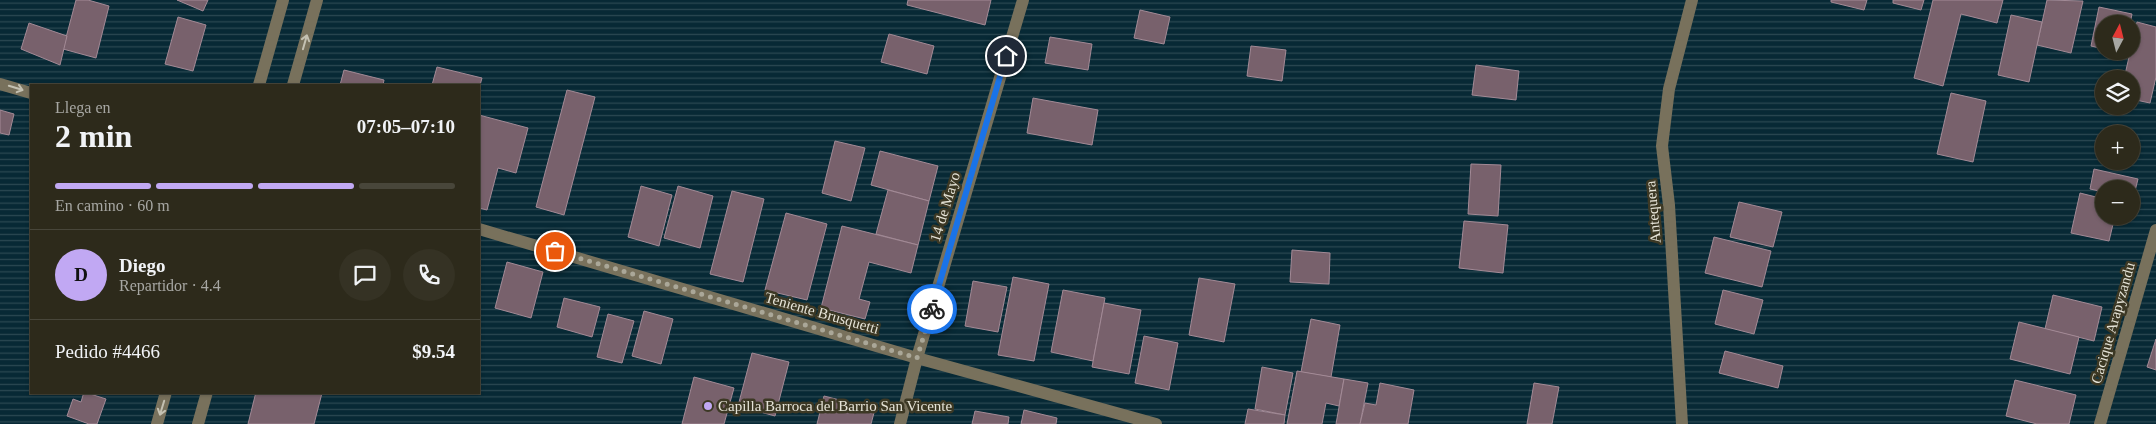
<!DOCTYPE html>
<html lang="es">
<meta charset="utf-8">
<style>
body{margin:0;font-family:Georgia,serif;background:#353224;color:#f1f3f6;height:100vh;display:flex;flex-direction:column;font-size:19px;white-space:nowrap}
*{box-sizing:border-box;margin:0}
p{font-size:16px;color:#a7a7a3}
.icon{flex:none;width:28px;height:28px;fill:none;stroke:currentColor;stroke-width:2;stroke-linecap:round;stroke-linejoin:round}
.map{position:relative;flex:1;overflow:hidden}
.sheet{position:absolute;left:30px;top:84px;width:450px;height:310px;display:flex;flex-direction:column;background:#2d2a1b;border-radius:0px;box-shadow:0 1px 4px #0004,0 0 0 1px #48463a}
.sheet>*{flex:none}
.needle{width:32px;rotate:7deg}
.tools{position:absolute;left:2095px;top:15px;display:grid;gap:10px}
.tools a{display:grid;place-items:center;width:45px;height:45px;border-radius:50%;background:#2d2a1b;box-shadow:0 1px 4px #0004,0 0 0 1px #48463a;font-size:25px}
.pin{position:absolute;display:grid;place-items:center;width:42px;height:42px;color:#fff;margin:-21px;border:2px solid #fff;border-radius:50%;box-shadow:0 1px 5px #0007}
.courier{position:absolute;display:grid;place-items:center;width:50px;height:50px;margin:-25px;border:4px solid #1a73e8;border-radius:50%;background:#fff;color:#222;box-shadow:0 1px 6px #0007}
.overview em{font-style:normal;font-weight:800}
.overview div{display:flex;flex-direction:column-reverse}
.overview{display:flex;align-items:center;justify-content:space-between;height:85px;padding:0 25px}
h1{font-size:32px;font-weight:800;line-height:38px}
.bar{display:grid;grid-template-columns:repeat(4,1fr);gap:8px 5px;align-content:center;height:60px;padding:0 25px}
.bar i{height:6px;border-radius:4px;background:#48463a}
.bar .on{background:#c1a8f3}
.bar p{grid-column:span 4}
.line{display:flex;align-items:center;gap:12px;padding:0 25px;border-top:1px solid #48463a}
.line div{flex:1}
.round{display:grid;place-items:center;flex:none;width:52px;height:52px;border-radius:26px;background:#353224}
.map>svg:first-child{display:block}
.water{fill:url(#water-rules);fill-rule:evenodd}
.building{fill:#78616c;stroke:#a38a96}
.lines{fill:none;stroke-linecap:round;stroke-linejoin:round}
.minor{stroke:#78715c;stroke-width:12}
.oneway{stroke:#c4c1b2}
.done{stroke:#aaa798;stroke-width:5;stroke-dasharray:0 9}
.route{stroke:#1a73e8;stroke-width:6}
.poi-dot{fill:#c1a8f3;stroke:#3c3824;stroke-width:2}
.labels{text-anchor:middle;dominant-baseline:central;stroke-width:5;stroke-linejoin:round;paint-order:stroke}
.street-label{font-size:15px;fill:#e5e3d7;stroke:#3c3824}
.poi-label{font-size:15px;fill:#e5e3d7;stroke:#3c3824;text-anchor:start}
</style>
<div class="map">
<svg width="2156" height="424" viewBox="0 0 2156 424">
<defs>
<pattern id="water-rules" width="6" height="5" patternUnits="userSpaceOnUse" patternTransform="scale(1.25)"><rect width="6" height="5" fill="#072935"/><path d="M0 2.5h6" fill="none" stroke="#2b4852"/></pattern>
</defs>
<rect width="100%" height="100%" fill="#3c3824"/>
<path class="water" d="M0 0H2156V424H0ZM2104 24H2131V51H2104ZM2104 79H2131V106H2104ZM31 85H479V392H31ZM2104 134H2131V161H2104ZM2104 189H2131V216H2104Z"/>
<g class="building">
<polygon points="76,0 88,0 109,6 96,58 63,49"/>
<polygon points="177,0 208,0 203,11"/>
<polygon points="908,0 991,0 985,25 907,5"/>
<polygon points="1831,0 1867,0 1864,10 1831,2"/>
<polygon points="1893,0 1924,0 1921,10 1893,3"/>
<polygon points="1933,0 2003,0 1997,23 1961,14 1943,86 1914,78"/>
<polygon points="2047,0 2083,1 2071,53 2037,45"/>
<polygon points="2099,7 2132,14 2130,24 2104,24 2104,49 2091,46"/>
<polygon points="1140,10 1170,17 1164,44 1134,38"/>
<polygon points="2011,15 2042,22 2029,82 1998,75"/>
<polygon points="178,17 206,25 193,71 165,64"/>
<polygon points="2137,22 2156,27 2156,77 2150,103 2131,99 2131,79 2124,79"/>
<polygon points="29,23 67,36 60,65 21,49"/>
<polygon points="889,34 934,46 927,74 881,62"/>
<polygon points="1050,37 1092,44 1088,70 1045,63"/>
<polygon points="1251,46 1286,50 1282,81 1247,76"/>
<polygon points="1476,65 1519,71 1516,100 1472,95"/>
<polygon points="437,67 482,78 479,89 479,85 432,85"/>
<polygon points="344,70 384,80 383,85 340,85"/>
<polygon points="567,90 595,97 564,215 536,207"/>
<polygon points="1951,93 1986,101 1973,162 1937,154"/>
<polygon points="1033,98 1098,110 1092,145 1027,133"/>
<polygon points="0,110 14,114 9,135 0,133"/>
<polygon points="479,115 528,128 516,173 498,168 487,210 479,208"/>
<polygon points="835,141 865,148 851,201 822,193"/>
<polygon points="880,151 938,166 929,201 871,185"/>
<polygon points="1471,164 1501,165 1498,216 1468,214"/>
<polygon points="2094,169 2138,179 2133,199 2131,198 2131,189 2104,189 2104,192 2090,189"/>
<polygon points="641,186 672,195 659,246 628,237"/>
<polygon points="678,186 713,196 700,248 664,238"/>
<polygon points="888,190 929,201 918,245 876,234"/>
<polygon points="732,191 764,199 743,282 710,274"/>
<polygon points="2080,193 2104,199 2104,216 2115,216 2109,241 2071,233"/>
<polygon points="1739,202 1782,212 1773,247 1730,237"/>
<polygon points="786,213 827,224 807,300 765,290"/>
<polygon points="1464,221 1508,225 1503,273 1459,268"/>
<polygon points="842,226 918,245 911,273 869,262 859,299 870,302 865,319 821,308"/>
<polygon points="1714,237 1771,251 1762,287 1705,273"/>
<polygon points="1292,250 1330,253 1329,284 1290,282"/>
<polygon points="507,262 543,272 531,318 495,308"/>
<polygon points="1013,277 1049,284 1034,361 998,355"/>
<polygon points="1199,278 1235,284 1224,342 1189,335"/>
<polygon points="973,281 1007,287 998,332 965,326"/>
<polygon points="1063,290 1105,298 1093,361 1051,352"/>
<polygon points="1723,290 1763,300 1754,334 1715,324"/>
<polygon points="2053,295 2102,307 2094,341 2045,329"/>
<polygon points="564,298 600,307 592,337 557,327"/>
<polygon points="1104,303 1141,310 1129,374 1092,367"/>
<polygon points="644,311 673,319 661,364 632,356"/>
<polygon points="608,314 634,321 622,363 597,357"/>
<polygon points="1311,319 1340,325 1331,377 1301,372"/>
<polygon points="2019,322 2079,337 2070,374 2010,359"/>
<polygon points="1144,336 1178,343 1169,390 1135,383"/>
<polygon points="2156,339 2156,370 2147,367"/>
<polygon points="1725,351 1783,366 1778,388 1719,373"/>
<polygon points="752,353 789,362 775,416 738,406"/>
<polygon points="1262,367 1293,373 1285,415 1255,409"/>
<polygon points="1297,371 1344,379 1339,406 1326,403 1322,424 1287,424"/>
<polygon points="694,377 734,388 724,424 682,424"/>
<polygon points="1344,379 1368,383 1360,424 1336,424"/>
<polygon points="2015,380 2076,395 2069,424 2037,424 2006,416"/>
<polygon points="1380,383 1414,390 1408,424 1360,424 1365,403 1376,405"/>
<polygon points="1534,383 1559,387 1552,424 1527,424"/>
<polygon points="84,392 106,399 97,424 89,424 67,416 73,399 81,402"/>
<polygon points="256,392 322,392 322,393 314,424 248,424"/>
<polygon points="824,396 875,409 871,424 817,424"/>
<polygon points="1248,409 1285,415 1284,424 1245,424"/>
<polygon points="1024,410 1057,418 1056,424 1021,424"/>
<polygon points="975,411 1009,417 1008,424 972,424"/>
</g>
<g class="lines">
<g class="minor">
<polyline points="0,84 31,93"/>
<polyline points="259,85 283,0"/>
<polyline points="293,85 317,0"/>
<polyline points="479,229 917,358 1156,424"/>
<polyline points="157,424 166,392"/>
<polyline points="198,424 207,392"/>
<polyline points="900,424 917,358 1023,0"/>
<polyline points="1682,424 1669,205 1662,146 1669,89 1692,0"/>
<polyline points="2100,424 2156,230"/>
</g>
</g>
<defs><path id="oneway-shaft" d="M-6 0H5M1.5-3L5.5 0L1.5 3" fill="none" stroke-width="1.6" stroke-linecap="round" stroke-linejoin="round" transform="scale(1.25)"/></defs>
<g class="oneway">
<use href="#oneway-shaft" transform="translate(305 42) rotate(-74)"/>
<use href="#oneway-shaft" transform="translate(16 88) rotate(17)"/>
<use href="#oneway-shaft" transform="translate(162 408) rotate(107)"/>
</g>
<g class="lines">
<polyline class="done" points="555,251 917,358 932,309"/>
<polyline class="route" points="932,309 1006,56"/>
</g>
<circle class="poi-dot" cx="708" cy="406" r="5"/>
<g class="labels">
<g class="street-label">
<text transform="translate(945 207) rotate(-73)">14 de Mayo</text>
<text transform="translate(1653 212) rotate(-95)">Antequera</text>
<text transform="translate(822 313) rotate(16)">Teniente Brusquetti</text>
<text transform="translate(2113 323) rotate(-74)">Cacique Arapyzandu</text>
</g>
<g class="poi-label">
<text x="718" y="406">Capilla Barroca del Barrio San Vicente</text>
</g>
</g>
</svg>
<div class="tools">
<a><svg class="needle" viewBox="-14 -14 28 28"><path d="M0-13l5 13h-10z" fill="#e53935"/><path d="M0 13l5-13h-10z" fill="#a7a7a3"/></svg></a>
<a><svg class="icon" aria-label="layers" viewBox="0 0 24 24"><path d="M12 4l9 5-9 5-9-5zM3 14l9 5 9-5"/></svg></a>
<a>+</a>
<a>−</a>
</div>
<div class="pin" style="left:555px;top:251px;background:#ea580c"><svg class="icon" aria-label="bag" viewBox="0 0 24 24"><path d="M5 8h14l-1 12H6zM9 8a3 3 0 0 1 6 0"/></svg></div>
<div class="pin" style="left:1006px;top:56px;background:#1f2937"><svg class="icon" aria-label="home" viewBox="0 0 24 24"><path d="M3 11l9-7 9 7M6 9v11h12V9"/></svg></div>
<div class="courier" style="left:932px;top:309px"><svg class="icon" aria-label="bike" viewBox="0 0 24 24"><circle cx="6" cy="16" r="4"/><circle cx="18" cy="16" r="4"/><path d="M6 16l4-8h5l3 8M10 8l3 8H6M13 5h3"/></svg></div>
<section class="sheet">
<div class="overview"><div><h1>2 min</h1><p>Llega en</p></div><em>07:05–07:10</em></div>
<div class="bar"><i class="on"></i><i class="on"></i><i class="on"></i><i></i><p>En camino · 60 m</p></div>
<div class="line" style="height:90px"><b class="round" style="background:#c1a8f3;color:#111">D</b><div><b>Diego</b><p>Repartidor · 4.4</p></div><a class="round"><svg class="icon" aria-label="chat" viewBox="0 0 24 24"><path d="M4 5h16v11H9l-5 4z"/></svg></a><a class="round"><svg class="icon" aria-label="phone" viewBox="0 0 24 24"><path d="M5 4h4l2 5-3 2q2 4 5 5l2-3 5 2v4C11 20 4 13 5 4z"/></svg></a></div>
<div class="line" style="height:65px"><div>Pedido #4466</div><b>$9.54</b></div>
</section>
</div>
